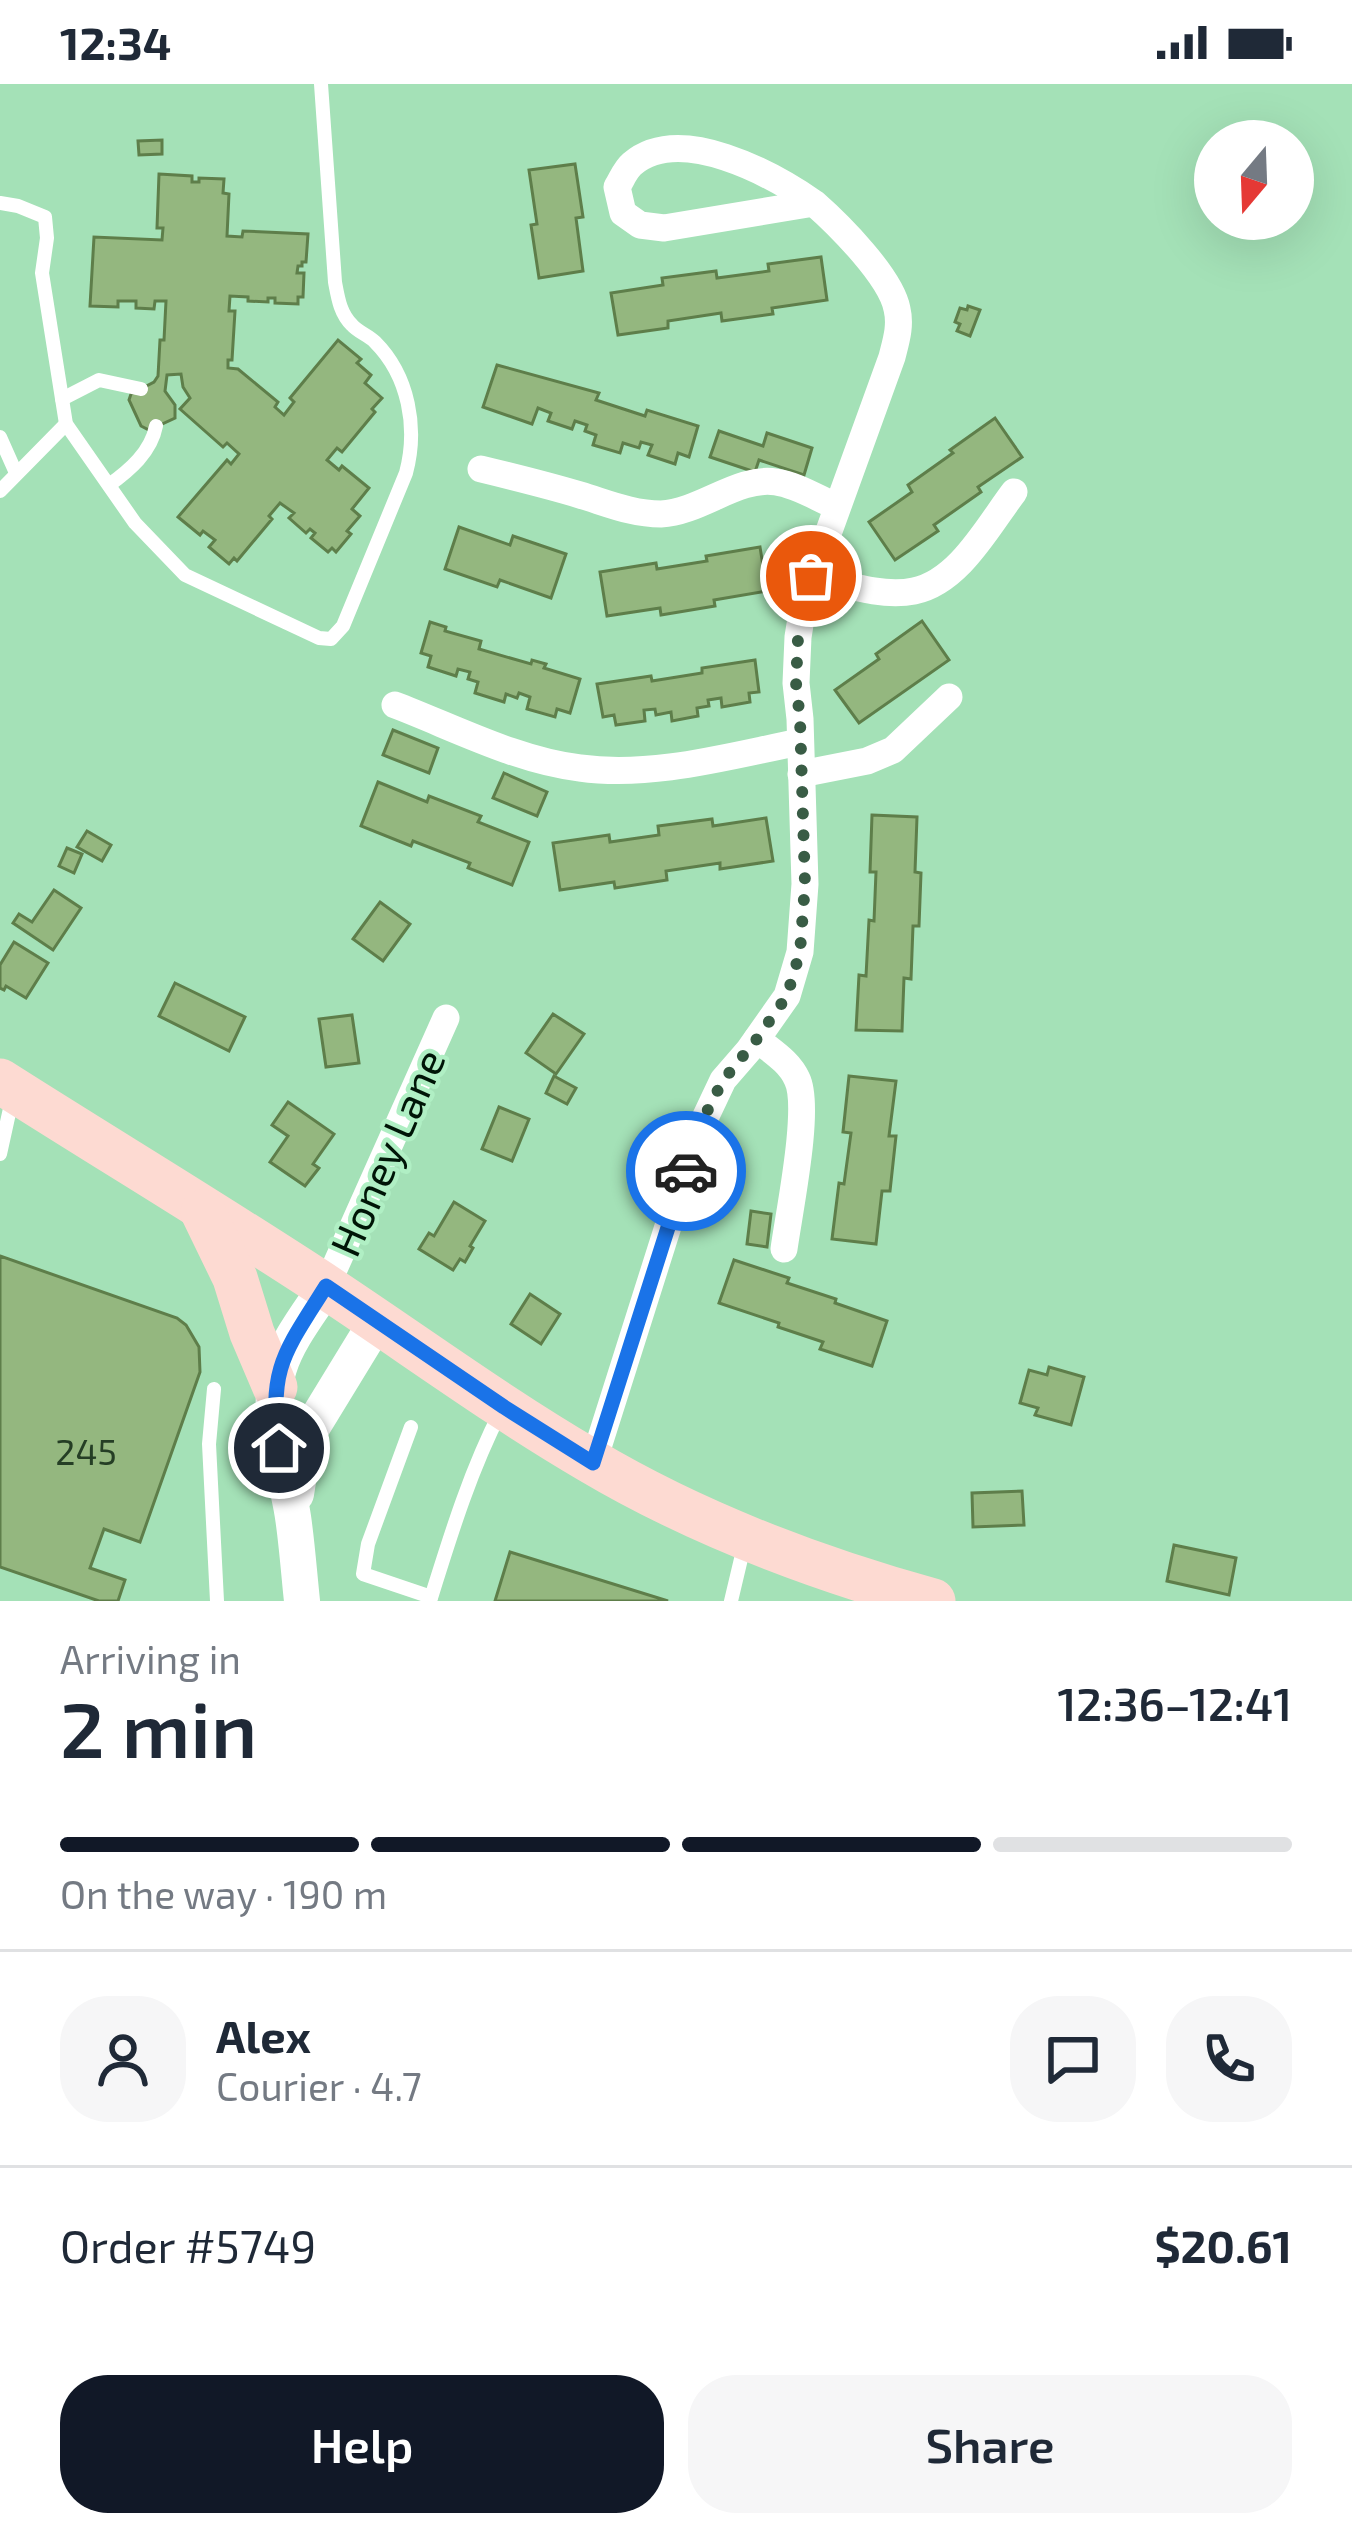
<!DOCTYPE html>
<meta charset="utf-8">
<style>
body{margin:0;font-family:"Exo 2",sans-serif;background:#f6f6f7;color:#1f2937;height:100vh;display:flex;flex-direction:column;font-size:45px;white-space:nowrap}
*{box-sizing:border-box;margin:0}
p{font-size:39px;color:#747a83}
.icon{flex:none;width:66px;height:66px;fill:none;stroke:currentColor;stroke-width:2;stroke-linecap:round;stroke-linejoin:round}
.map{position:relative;height:1517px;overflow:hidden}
.sheet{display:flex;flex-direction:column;background:#fff;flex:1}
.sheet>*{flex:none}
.needle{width:78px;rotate:199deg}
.buttons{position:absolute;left:1194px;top:36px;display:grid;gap:24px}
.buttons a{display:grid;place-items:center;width:120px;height:120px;border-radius:50%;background:#fff;box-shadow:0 12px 48px #0002;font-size:60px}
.pin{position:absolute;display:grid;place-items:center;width:102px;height:102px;color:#fff;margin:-51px;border:6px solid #fff;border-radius:50%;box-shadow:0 3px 12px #0007}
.courier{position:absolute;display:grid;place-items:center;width:120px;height:120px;margin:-60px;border:9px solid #1a73e8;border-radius:50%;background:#fff;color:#222;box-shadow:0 3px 15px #0007}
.summary em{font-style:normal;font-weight:600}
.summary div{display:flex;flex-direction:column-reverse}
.summary{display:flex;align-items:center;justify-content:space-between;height:204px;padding:0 60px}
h1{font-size:78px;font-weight:600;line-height:90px}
.bar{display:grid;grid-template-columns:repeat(4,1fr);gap:18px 12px;align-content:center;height:144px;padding:0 60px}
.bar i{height:15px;border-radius:9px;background:#e0e1e3}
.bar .current{background:#111827}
.bar p{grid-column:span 4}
.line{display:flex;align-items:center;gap:30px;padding:0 60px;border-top:3px solid #e0e1e3}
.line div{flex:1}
.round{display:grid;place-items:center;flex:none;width:126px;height:126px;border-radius:48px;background:#f6f6f7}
.button{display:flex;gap:24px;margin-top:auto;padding:24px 60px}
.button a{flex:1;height:138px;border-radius:48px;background:#111827;color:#fff;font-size:48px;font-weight:600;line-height:138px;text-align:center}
.button a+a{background:#f6f6f7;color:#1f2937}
.status{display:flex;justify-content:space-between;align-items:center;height:84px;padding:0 60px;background:#fff;direction:ltr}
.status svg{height:33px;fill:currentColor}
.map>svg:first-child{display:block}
.building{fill:#94b77f;stroke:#5e7e4a;stroke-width:3}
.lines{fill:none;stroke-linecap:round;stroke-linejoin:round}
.service{stroke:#fff;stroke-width:14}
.minor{stroke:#fff;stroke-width:27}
.tertiary{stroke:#fff;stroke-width:36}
.primary{stroke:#fddad2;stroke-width:45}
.done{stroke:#395c45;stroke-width:12;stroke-dasharray:0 21.6}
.route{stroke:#1a73e8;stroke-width:15}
.labels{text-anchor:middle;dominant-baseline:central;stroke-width:9;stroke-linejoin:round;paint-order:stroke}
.number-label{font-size:36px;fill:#253e25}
.street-label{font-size:42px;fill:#001507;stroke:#b0efc4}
</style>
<div class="status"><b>12:34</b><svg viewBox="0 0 49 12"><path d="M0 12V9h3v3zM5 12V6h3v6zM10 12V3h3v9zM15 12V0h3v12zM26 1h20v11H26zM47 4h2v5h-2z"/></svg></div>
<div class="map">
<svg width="1352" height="1517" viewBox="0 0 1352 1517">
<rect width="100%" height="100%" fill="#a4e1b7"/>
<g class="building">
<polygon points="162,56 162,70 139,71 138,57"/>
<polygon points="575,80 583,133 576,134 583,187 539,194 531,141 537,140 529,86"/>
<polygon points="159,90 192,92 192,98 199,98 199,94 224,95 223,109 229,110 227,152 242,153 243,147 308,150 306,178 302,178 302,182 298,182 297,189 304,189 303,213 298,213 298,220 275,219 275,214 268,214 268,218 248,217 248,213 230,212 229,227 235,227 232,276 228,276 228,284 238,285 278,318 275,323 284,331 294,318 290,314 338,256 361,275 357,279 371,291 365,299 382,314 372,325 375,328 342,368 337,364 327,376 339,386 342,382 369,404 352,425 360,432 347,447 351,450 336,468 332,464 328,468 311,454 315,449 310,445 306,449 289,434 294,429 280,419 269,432 272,435 237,477 234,474 229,480 209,463 215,456 203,447 200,451 178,433 227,376 231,380 239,370 227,359 223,363 180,325 190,314 183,303 181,290 167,291 165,307 175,321 175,334 149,346 141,342 129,316 131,310 154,298 158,292 160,256 164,256 166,217 155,217 154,225 136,224 136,217 118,217 118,223 90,222 94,153 162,156 163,144 157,144"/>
<polygon points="821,173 827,216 772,224 773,230 722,237 721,229 668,237 668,244 618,251 611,209 663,201 662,194 716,187 717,194 769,187 768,180"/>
<polygon points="968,222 980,226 970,252 957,247 960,240 955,238 960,224 967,226"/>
<polygon points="497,281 599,309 596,316 645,332 647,326 698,342 689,373 678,369 675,380 648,371 652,361 641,358 639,364 623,359 620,369 593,361 596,351 585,347 587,341 575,337 572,345 548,337 551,329 538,324 532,340 483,323"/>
<polygon points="995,334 1022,373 978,403 981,408 934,441 938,447 895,476 869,438 912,408 908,401 953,369 950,366"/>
<polygon points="719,347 763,362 767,349 812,364 804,391 759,376 755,388 710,373"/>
<polygon points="459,443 510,461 513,452 566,470 551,514 500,496 497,503 445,485"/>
<polygon points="760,463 767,507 714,516 715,522 661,531 660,524 607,532 600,488 656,479 657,485 707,477 706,472"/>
<polygon points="922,537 949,576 859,639 835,606 879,575 876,570"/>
<polygon points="430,538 446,543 445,547 481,557 479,565 531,580 532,576 546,580 544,584 580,595 570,629 557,625 555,633 527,625 530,613 519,609 517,614 506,610 504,618 475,609 478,598 468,595 470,588 458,585 456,592 428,583 431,572 421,569"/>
<polygon points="755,576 759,608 749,609 750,618 722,623 721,614 708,616 709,622 697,624 698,632 672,637 671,628 656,631 655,625 644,626 645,637 616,641 614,631 603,633 597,600 651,592 652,597 702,589 702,584"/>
<polygon points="393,646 438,664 429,689 383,671"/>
<polygon points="504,689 547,708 537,732 493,714"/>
<polygon points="378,698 427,718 429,712 481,732 478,738 529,758 512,801 468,784 470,779 413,757 411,762 361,742"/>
<polygon points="872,731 917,733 915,788 921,789 919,842 913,842 911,895 904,894 902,947 856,946 859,891 866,892 869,836 874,837 876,788 870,788"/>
<polygon points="766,734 773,777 720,785 720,779 666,787 667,796 615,804 614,798 560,806 553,759 609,751 610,758 659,751 658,742 712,735 713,742"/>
<polygon points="87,747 111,761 102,777 77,763"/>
<polygon points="67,764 82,770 74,789 59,782"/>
<polygon points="54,806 81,824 53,866 13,839 19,830 32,838"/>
<polygon points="380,818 410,840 383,877 353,855"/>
<polygon points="14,858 48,879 26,914 6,902 4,906 0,904 0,881"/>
<polygon points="175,899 245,933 229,967 159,932"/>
<polygon points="553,930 584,950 556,990 526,969"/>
<polygon points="352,931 359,979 326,983 319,935"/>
<polygon points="554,992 576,1004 567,1020 546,1009"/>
<polygon points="849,992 896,997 889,1052 896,1052 890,1107 882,1107 876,1160 832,1155 839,1099 844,1100 851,1049 843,1048"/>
<polygon points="288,1018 334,1050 313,1080 319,1084 305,1102 270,1078 288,1052 272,1041"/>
<polygon points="499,1023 529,1035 512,1077 482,1065"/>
<polygon points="454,1118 485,1137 470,1162 473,1164 465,1178 460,1175 453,1186 419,1165 429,1149 434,1152"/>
<polygon points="751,1127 771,1130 767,1163 747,1160"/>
<polygon points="0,1172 177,1234 186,1241 199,1263 200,1288 140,1458 104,1445 90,1484 125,1496 118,1517 99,1517 0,1483"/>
<polygon points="734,1176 789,1194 787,1199 836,1215 835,1219 887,1237 872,1282 820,1265 823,1258 778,1243 779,1239 719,1219"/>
<polygon points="530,1210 560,1230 541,1260 511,1240"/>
<polygon points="1049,1283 1084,1293 1071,1341 1035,1331 1038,1324 1020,1319 1029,1286 1047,1291"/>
<polygon points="1022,1407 1024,1441 973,1443 972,1409"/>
<polygon points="1174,1461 1236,1474 1229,1511 1167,1497"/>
<polygon points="510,1468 668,1517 495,1517"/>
</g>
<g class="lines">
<g class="service">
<path d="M0 119 18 122 45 133 47 154 42 189 66 340 135 439 185 491 319 554 331 555 343 542 406 389C418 344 409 292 375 258 368 251 358 248 352 241 340 229 338 214 335 198L321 0"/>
<polyline points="62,315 99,296 141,305"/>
<polyline points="0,353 16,389"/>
<path d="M109 401C130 386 151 368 156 342"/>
<polyline points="0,407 66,340"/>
<polyline points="0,1070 13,1011"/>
<polyline points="214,1305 209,1360 217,1517"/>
<polyline points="411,1343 368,1460 363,1490 431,1513"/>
<path d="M430 1517C450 1453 470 1387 501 1327"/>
<polyline points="731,1517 745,1458"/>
</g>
<g class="minor">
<path d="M481 385C514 393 547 401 580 411 607 419 632 430 661 430 701 428 738 392 776 398 797 401 817 414 836 422"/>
<path d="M811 492C842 499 881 514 914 507 959 498 988 442 1014 408"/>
<path d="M395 621C453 643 518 677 580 684 653 694 729 672 800 658"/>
<polyline points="801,690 867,677 893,666 949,613"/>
<path d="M757 955C771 967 789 977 797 995 811 1023 789 1128 784 1165"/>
<polyline points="326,1203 446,934"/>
<path d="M593 1379 697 1051 723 996 749 966 787 912 800 868 805 800 800 635 796 599 798 553 804 516 892 273C896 257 901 242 897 225 891 193 839 141 814 119L664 144 640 141 623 129 617 103C622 95 625 86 632 80 680 39 772 90 814 119"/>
</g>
<g class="tertiary">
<polyline points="296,1410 301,1379 311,1345 377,1237"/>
<path d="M302 1517C299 1489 297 1460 293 1433 286 1385 263 1332 279 1284 288 1255 310 1228 326 1203"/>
</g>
<g class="primary">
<path d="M0 997C110 1067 222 1134 331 1206 417 1263 500 1324 589 1376 695 1439 814 1484 933 1517"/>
<polyline points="203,1128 235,1194 252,1249 275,1303"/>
</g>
</g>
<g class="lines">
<polyline class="done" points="686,1087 711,1017 735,980 749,966 787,912 800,868 805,800 800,635 796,599 798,554 811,492"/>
<path class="route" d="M279 1364C268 1283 285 1268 326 1202L504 1323 593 1379 686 1087"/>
</g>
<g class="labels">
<g class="number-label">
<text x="86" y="1366">245</text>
</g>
<g class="street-label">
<text transform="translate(386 1068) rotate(-66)">Honey Lane</text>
</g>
</g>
</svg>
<div class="buttons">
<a><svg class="needle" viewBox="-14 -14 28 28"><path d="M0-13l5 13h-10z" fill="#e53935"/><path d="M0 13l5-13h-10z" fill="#747a83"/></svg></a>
</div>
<div class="pin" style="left:811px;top:492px;background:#ea580c"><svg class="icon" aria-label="bag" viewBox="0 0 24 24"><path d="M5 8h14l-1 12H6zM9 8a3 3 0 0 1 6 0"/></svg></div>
<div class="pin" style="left:279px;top:1364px;background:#1f2937"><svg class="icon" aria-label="home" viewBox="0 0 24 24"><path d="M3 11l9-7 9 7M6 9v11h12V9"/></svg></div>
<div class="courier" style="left:686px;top:1087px"><svg class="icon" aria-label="car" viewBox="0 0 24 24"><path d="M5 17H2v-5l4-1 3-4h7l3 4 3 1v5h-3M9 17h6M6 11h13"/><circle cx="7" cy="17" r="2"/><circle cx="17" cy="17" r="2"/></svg></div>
</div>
<section class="sheet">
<div class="summary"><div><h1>2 min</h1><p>Arriving in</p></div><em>12:36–12:41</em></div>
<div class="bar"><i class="current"></i><i class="current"></i><i class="current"></i><i></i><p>On the way · 190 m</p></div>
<div class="line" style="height:216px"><a class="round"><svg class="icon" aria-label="person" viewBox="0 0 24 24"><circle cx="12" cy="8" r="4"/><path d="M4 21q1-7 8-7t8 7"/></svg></a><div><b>Alex</b><p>Courier · 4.7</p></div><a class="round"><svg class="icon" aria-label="chat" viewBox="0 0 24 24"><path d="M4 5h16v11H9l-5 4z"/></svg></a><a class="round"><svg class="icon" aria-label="phone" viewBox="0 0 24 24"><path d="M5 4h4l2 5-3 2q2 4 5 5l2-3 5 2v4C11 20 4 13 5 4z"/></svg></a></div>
<div class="line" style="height:156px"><div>Order #5749</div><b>$20.61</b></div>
<div class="button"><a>Help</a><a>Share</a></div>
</section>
